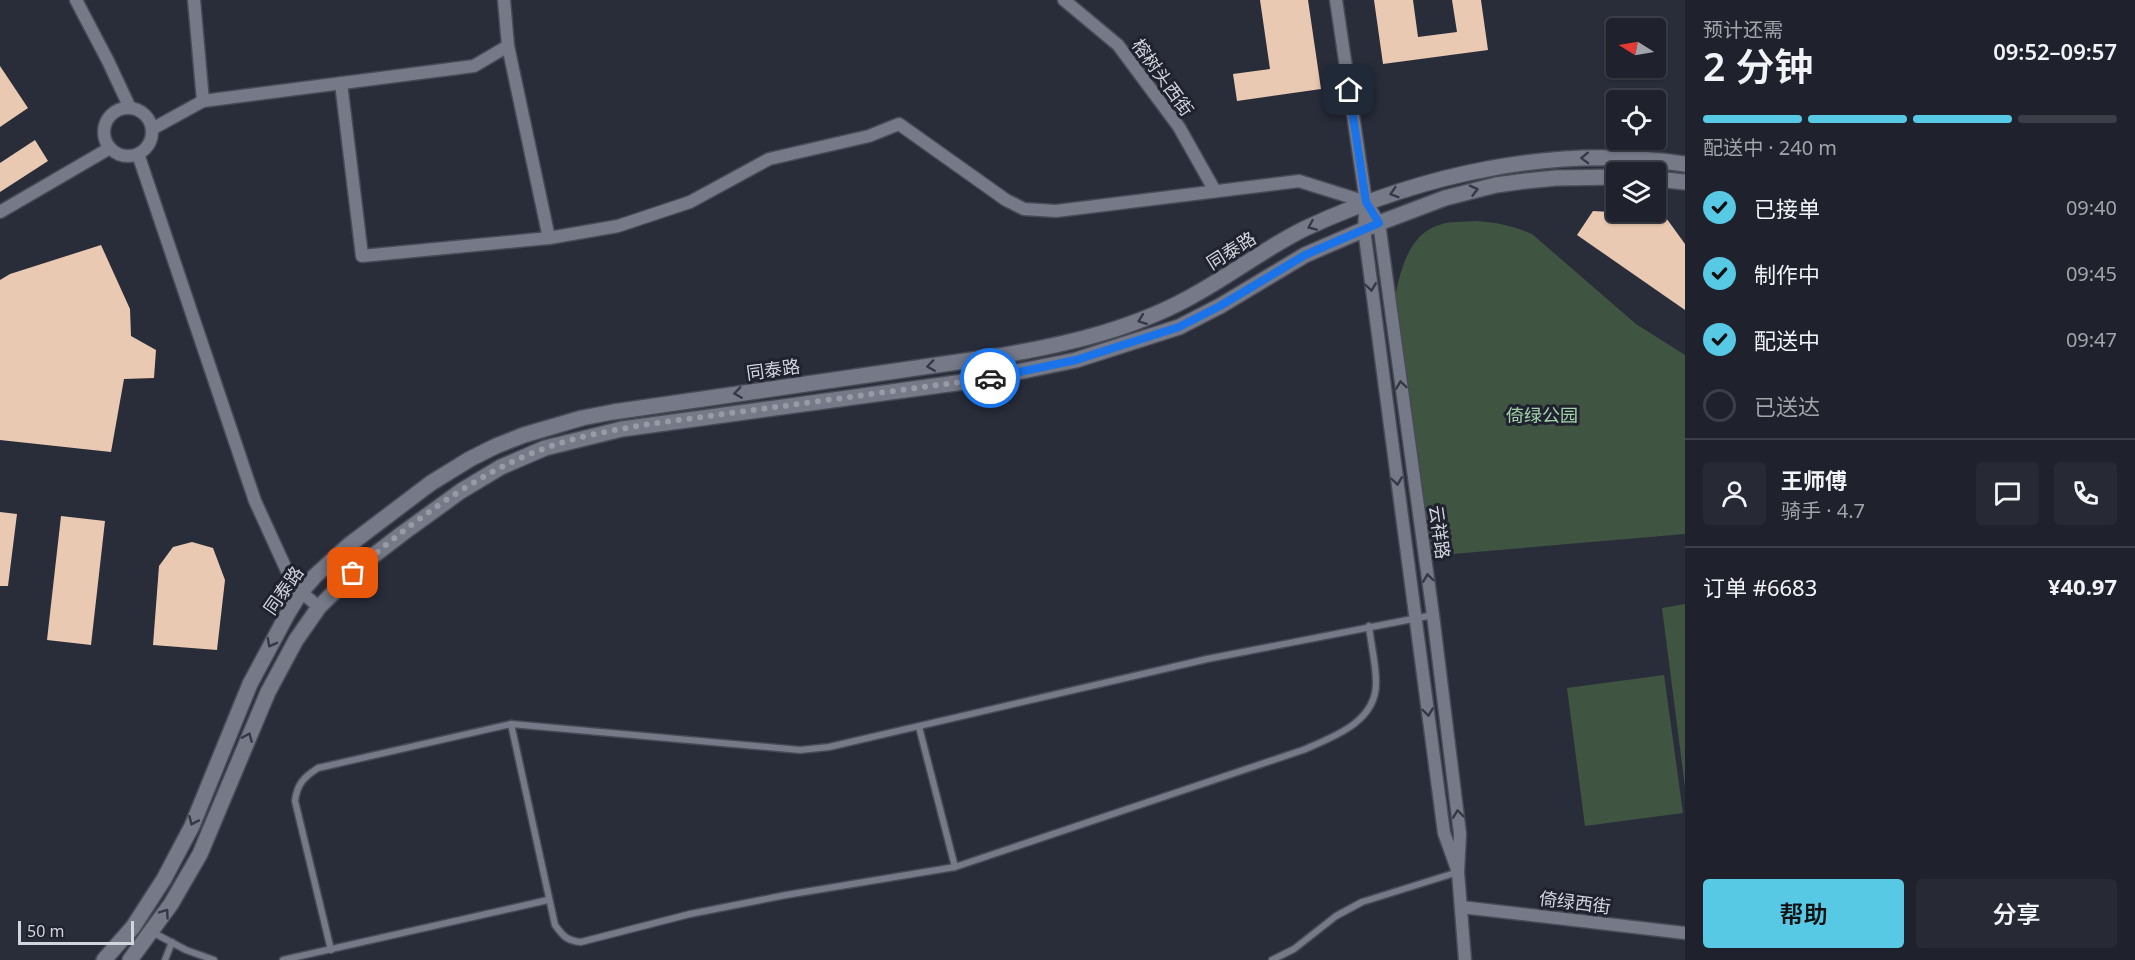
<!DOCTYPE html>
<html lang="zh">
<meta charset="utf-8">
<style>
body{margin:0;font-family:"Noto Sans","Noto Sans SC",sans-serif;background:#272a34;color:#f1f3f6;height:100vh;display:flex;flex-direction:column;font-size:22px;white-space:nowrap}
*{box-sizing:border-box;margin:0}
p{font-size:20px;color:#a1a4a9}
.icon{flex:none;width:33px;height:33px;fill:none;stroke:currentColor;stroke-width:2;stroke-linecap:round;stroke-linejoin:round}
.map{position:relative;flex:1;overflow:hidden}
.details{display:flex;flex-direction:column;background:#1f222c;width:450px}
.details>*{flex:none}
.needle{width:39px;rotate:281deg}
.controls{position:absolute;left:1606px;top:18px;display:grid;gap:12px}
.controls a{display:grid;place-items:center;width:60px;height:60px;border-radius:6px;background:#1f222c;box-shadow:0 2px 4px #0004,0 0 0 2px #3c3f48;font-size:30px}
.scale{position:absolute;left:18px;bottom:15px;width:116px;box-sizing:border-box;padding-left:6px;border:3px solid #d3d5dd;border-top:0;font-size:16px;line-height:21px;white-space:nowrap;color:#d3d5dd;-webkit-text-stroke:4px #20232f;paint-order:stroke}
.pin{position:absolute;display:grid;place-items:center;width:51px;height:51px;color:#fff;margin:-26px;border-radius:12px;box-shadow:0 3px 9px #0006}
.courier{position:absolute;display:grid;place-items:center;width:60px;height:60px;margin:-30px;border:4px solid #1a73e8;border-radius:50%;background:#fff;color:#222;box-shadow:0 2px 8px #0007}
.headline em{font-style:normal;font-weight:600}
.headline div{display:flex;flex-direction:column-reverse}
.headline{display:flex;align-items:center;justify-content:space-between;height:102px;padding:0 18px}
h1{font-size:39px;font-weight:600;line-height:45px}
.bar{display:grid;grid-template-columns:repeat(4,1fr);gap:9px 6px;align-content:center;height:72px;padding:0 18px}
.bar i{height:8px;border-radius:4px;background:#3c3f48}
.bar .selected{background:#58c9e4}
.bar p{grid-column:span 4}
.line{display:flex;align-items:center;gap:15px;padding:0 18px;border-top:2px solid #3c3f48}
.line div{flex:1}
.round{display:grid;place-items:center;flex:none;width:63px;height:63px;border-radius:6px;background:#272a34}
ol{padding:0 18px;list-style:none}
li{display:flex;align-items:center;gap:18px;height:66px}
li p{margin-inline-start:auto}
li .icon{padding:6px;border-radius:50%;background:#58c9e4;color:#111;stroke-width:4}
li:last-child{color:#a1a4a9}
li i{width:33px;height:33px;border:3px solid #3c3f48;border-radius:50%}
.action{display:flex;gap:12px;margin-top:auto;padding:12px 18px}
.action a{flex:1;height:69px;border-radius:6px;background:#58c9e4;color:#111;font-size:24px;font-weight:600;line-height:69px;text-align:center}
.action a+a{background:#272a34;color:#f1f3f6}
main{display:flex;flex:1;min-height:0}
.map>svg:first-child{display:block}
.green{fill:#405442}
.building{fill:#e9c9b1}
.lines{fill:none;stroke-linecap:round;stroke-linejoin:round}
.lane-casing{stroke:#484b55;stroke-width:9}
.street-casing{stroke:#484b55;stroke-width:15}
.secondary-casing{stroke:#484b55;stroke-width:18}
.lane{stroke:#757988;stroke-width:6}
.street{stroke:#757988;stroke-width:12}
.secondary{stroke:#757988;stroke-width:15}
.oneway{stroke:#353845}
.done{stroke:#989aa4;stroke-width:6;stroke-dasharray:0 10.8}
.route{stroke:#1a73e8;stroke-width:8}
.labels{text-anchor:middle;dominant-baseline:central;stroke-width:6;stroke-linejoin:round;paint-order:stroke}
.street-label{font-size:18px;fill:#d3d5dd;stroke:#20232f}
.park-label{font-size:18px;fill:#a2d2a7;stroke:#20232f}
</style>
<main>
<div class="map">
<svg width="1685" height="960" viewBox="0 0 1685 960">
<rect width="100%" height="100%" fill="#292d3a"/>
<g class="green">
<path d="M1476 221C1496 222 1513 226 1532 234L1636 324 1685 355V534L1429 556 1395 298C1400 271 1409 234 1439 225 1450 221 1463 222 1476 221Z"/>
<polygon points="1685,604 1685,787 1662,608"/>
<polygon points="1664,675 1683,813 1585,826 1567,688"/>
</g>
<g class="building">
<polygon points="1260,0 1308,0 1321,89 1237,101 1233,74 1270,69"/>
<polygon points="1374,0 1413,0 1418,37 1457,32 1452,0 1481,0 1488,50 1383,64"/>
<polygon points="0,66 28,108 0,127"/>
<polygon points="35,140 48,161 0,192 0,163"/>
<polygon points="1593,211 1664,215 1685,244 1685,310 1577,235"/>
<polygon points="101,245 130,309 131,336 156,350 154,378 124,379 111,452 0,440 0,280 10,274"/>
<polygon points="0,512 17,514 8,586 0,586"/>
<polygon points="61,516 105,521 91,645 47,640"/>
<polygon points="192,542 213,548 225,580 217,650 153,645 159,566 173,547"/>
</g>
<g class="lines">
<defs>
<g id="lane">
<path d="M511 724 555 925C563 936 567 941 581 942L690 914 786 895 955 867"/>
<path d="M919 727 955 867 1303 750C1333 737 1377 722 1376 682 1376 664 1371 645 1369 626"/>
<polyline points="152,932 186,950 214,960"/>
<path d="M331 950 295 801C297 784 304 777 318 768L511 724 800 750 829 747 1207 659 1433 615"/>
<polyline points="165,960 172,942"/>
<polyline points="283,960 548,900"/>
<polyline points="1272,960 1294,949 1336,916 1362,902 1458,872"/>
</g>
<g id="street">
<polyline points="76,0 108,61 130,108"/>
<polyline points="194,0 203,101"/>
<polyline points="1064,0 1118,45 1179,127 1215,191"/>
<polyline points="1336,0 1366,202 1364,229 1444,833 1458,872"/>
<polyline points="508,46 549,238"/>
<polyline points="341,83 362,256 549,238 618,226 690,202 769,159 869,136 899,124 1006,200 1024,209 1056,211 1299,181 1366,202"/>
<circle cx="128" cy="132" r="24"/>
<polyline points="152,129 203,101 474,66 508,46 504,0"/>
<polyline points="138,154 255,501 287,571 301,592 319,607"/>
<polyline points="1366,202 1379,223 1433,615 1460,834 1458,872 1465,960"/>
<polyline points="0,212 110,148"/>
<polyline points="1461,907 1685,933"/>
</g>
<g id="secondary">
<polyline points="1656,179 1685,182"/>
<path d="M104 960 133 927 164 879 192 826 250 684 288 613 301 592 315 576 349 545 431 483 470 459 496 446 524 435 582 418 613 412 999 356C1069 344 1139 328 1201 291 1236 271 1269 246 1306 228 1423 174 1556 144 1685 164"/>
<polyline points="130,960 171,904 200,854 268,692 296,640 319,607 365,562 403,533 461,491 501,467 545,448 622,429 978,380 1076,360 1179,327 1220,306 1305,255 1379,223 1445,198 1496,185 1526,181 1556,178 1617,177"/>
</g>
</defs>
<use href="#lane" class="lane-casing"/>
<use href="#street" class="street-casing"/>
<use href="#secondary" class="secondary-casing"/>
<use href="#lane" class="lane"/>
<use href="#street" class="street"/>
<use href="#secondary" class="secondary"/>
</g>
<defs><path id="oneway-chevron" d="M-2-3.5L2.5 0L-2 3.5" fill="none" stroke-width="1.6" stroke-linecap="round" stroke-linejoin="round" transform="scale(1.5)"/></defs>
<g class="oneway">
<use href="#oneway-chevron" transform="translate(1585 158) rotate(178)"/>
<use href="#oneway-chevron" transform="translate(1474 190) rotate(-15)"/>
<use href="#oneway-chevron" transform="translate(1394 193) rotate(163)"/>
<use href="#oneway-chevron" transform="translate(1312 226) rotate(156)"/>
<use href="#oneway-chevron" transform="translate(1371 287) rotate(82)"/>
<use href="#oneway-chevron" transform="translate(1142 320) rotate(159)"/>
<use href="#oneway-chevron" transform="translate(931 366) rotate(172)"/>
<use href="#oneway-chevron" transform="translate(1401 385) rotate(-98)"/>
<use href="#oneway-chevron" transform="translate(738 393) rotate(172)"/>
<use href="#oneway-chevron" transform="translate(1397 481) rotate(82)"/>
<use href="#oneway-chevron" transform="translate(1428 578) rotate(-98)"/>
<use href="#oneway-chevron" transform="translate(271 643) rotate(118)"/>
<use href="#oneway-chevron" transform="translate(1428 712) rotate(82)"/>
<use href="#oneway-chevron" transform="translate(248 737) rotate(-67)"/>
<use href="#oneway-chevron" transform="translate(1458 814) rotate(-97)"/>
<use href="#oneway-chevron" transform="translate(193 821) rotate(114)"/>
<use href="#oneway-chevron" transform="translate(165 913) rotate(-55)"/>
</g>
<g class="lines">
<path class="done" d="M353 573C406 526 476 473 543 449 577 436 614 430 650 424L990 378"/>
<polyline class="route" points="990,378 1076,360 1179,327 1220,306 1305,255 1379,223 1366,202 1349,90"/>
</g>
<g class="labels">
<g class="street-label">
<text transform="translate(1163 77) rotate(54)">榕树头西街</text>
<text transform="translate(1231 250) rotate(-32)">同泰路</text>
<text transform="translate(773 369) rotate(-8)">同泰路</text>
<text transform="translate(1440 532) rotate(82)">云祥路</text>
<text transform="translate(283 590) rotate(-55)">同泰路</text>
<text transform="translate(1575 902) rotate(7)">倚绿西街</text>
</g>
<g class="park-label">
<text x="1542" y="415">倚绿公园</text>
</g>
</g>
</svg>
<div class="controls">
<a><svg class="needle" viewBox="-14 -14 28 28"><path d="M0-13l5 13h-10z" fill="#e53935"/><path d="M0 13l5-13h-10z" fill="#a1a4a9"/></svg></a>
<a><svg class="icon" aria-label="locate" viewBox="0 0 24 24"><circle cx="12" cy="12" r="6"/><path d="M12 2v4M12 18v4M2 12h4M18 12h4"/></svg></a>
<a><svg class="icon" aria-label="layers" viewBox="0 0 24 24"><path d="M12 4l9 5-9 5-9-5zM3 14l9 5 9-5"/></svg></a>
</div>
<div class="scale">50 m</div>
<div class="pin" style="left:353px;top:573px;background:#ea580c"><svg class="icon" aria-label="bag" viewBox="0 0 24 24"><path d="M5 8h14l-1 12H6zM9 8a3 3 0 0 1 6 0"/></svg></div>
<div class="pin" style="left:1349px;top:90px;background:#1f2937"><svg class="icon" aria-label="home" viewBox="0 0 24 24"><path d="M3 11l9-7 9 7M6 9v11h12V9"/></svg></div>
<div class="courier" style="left:990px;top:378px"><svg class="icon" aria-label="car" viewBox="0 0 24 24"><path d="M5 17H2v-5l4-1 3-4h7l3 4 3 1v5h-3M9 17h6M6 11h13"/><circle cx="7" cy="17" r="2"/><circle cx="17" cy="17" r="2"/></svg></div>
</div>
<section class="details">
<div class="headline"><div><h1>2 分钟</h1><p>预计还需</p></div><em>09:52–09:57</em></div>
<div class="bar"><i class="selected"></i><i class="selected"></i><i class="selected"></i><i></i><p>配送中 · 240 m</p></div>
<ol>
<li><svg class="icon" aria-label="check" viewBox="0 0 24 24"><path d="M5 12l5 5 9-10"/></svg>已接单<p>09:40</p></li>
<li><svg class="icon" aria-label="check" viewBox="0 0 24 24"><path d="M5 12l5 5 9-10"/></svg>制作中<p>09:45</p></li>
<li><svg class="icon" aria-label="check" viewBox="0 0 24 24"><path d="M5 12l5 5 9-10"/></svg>配送中<p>09:47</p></li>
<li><i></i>已送达</li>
</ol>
<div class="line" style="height:108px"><a class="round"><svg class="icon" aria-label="person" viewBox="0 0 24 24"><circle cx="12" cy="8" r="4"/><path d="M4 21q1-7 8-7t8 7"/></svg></a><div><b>王师傅</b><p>骑手 · 4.7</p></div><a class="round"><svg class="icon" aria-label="chat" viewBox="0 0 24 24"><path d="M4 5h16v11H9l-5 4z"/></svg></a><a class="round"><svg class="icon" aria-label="phone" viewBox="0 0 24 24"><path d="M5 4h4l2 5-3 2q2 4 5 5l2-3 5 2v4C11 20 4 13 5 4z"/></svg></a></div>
<div class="line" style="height:78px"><div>订单 #6683</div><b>¥40.97</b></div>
<div class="action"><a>帮助</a><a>分享</a></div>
</section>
</main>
